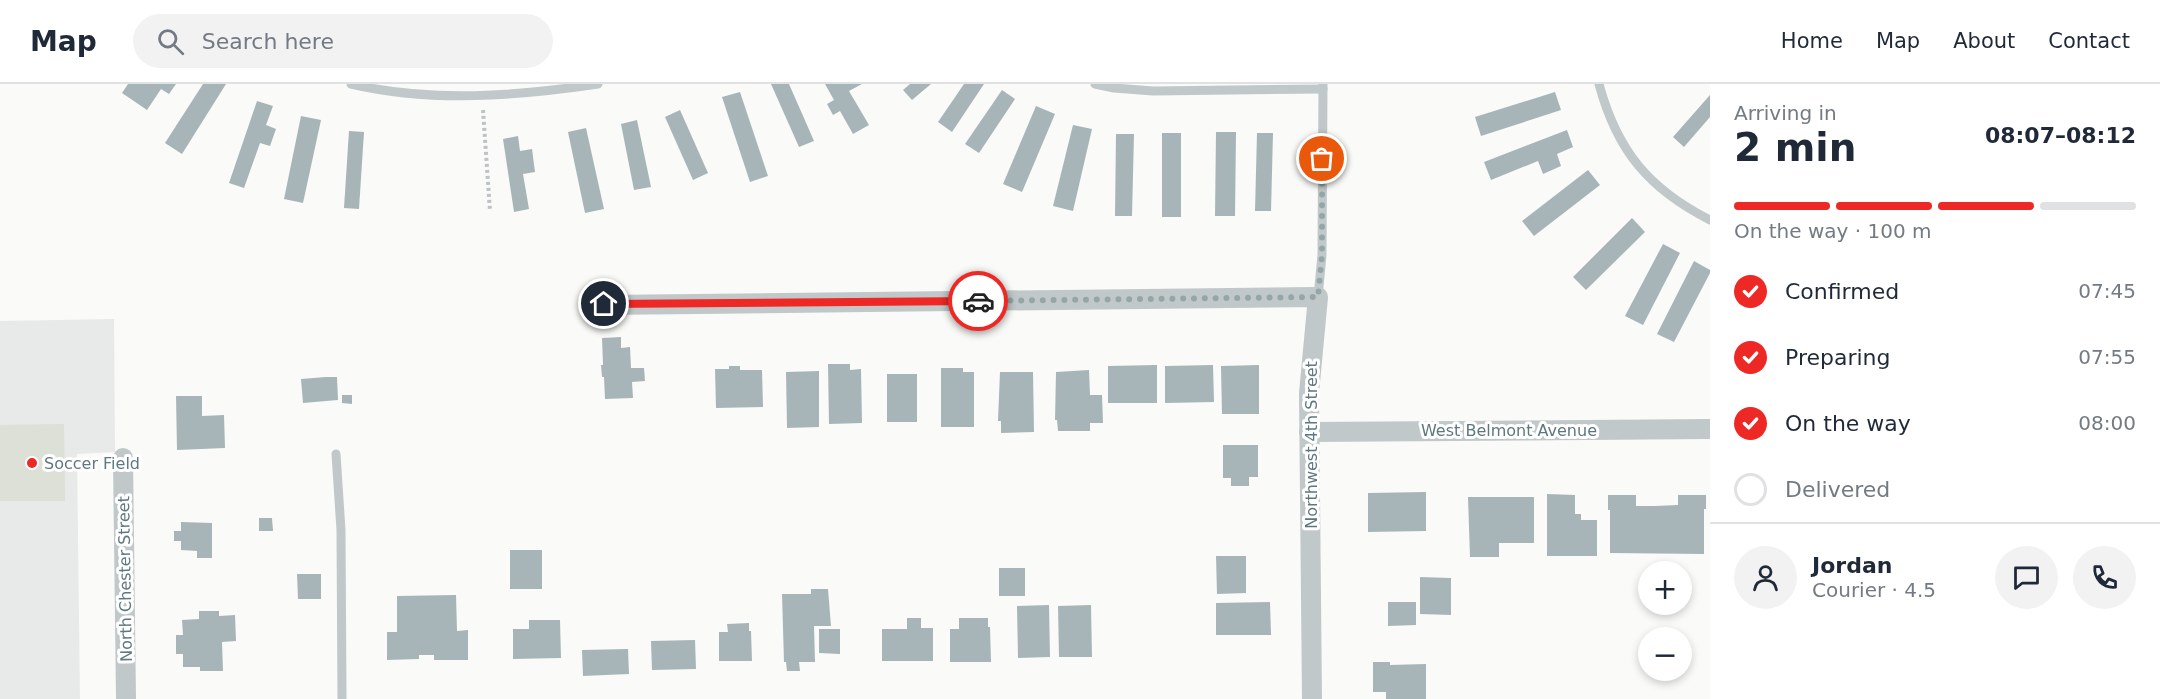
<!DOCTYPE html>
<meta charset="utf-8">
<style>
body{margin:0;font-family:"DejaVu Sans",sans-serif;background:#f2f2f3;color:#1f2937;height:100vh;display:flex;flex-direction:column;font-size:22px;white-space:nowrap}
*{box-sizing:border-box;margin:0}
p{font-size:20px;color:#747a83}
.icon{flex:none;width:33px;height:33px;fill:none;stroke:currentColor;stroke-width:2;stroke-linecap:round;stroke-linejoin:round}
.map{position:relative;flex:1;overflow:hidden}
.drawer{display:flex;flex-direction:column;background:#fff;width:450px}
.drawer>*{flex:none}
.fabs{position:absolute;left:1638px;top:477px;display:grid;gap:12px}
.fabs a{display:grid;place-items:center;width:54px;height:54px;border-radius:50%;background:#fff;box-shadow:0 3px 9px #0003;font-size:30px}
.pin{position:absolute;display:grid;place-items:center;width:51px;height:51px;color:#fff;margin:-26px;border:3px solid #fff;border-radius:50%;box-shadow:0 2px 6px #0007}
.courier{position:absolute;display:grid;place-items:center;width:60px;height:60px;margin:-30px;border:4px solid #ed2825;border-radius:50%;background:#fff;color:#222;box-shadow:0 2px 8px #0007}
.summary em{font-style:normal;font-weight:700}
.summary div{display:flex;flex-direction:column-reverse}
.summary{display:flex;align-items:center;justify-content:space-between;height:102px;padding:0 24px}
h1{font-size:39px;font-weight:700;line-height:45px}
.bar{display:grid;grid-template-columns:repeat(4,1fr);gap:9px 6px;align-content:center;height:72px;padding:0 24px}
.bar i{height:8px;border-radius:4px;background:#e0e1e3}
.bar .active{background:#ed2825}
.bar p{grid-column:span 4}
.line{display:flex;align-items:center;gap:15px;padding:0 24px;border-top:2px solid #e0e1e3}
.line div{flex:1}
.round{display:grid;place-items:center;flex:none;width:63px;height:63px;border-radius:32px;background:#f2f2f3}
ol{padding:0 24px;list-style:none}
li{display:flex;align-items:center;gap:18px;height:66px}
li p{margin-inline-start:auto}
li .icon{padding:6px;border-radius:50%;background:#ed2825;color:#fff;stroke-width:4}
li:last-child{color:#747a83}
li i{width:33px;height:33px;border:3px solid #e0e1e3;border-radius:50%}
header{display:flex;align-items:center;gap:36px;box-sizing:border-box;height:84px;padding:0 30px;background:#fff;border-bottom:2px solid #e0e1e3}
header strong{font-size:28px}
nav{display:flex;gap:33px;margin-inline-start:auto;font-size:21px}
.search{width:420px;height:54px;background:#f2f2f3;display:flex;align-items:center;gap:15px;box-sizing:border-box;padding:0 21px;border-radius:33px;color:#747a83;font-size:22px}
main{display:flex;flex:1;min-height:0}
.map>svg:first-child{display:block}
.built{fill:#e8eae9}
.green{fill:#dce0d7}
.building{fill:#a7b5b8}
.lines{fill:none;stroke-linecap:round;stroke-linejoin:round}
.path{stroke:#bdc2c4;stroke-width:4;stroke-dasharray:3 3;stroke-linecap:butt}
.service{stroke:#c0c8ca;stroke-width:9}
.minor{stroke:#c0c8ca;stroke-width:20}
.done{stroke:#95a6a9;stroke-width:6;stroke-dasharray:0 10.8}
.route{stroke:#ed2825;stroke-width:8}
.poi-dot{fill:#ed2825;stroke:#fff;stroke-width:2}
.labels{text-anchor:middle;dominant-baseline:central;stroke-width:6;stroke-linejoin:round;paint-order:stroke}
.street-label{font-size:16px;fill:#5e787f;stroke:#fff}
.poi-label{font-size:16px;fill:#5e787f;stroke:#fff;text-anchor:start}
</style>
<header>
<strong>Map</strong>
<div class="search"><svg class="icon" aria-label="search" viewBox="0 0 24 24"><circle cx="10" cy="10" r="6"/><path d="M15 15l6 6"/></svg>Search here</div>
<nav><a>Home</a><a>Map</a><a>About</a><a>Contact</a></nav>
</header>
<main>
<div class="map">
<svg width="1710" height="615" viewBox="0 0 1710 615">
<rect width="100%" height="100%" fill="#fafaf8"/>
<polygon class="built" points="114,235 115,368 77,370 80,615 0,615 0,237"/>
<polygon class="green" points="64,340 65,417 0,417 0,341"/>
<g class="building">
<polygon points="128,0 176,0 169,10 161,5 147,26 122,9"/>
<polygon points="203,0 226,0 182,70 165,59"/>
<polygon points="771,0 789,0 814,57 799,63"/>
<polygon points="825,0 862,0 849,7 869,41 853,50 840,27 833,31 827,20 834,16"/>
<polygon points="910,0 931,0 912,16 903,6"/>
<polygon points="964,0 984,0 952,48 938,38"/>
<polygon points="1002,6 1015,15 979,69 965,60"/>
<polygon points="740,8 768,92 750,98 722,13"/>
<polygon points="1555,8 1561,26 1481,52 1475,33"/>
<polygon points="1710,11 1710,33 1684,63 1673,53"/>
<polygon points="257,17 273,22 266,41 276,45 270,62 260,59 244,104 229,99"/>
<polygon points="1036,22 1055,30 1022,108 1003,100"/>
<polygon points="680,26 708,89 693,96 665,33"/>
<polygon points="301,32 321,36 303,119 284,115"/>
<polygon points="637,36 651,103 634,106 621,40"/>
<polygon points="1073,41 1092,45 1073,127 1053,122"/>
<polygon points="586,44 604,125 585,129 568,48"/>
<polygon points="1567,46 1573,63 1557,70 1561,82 1543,90 1538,77 1491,96 1484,78"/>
<polygon points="349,47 364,48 359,125 344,124"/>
<polygon points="1216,48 1236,48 1235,132 1215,132"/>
<rect x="1162" y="49" width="19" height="84"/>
<polygon points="1257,49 1273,49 1271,127 1255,127"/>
<polygon points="1116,50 1134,50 1132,132 1115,132"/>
<polygon points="518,52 520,67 532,65 535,88 523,90 529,125 514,128 503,55"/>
<polygon points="1588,86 1600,101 1534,152 1522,137"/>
<polygon points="1632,134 1645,148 1586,206 1573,193"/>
<polygon points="1663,160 1680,169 1643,241 1625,232"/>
<polygon points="1694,177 1710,186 1710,189 1674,258 1657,250"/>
<polygon points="621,253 621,264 630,263 631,284 644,284 645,297 632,298 633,314 605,315 604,293 602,293 601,281 603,281 602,254"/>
<polygon points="828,280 850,280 850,286 861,285 862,339 829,340"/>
<polygon points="1157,281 1157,319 1108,319 1108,282"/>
<polygon points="1213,281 1214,318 1165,319 1165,282"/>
<polygon points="1259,281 1259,330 1222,330 1221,282"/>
<polygon points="729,282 740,282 740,286 762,286 763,323 716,324 715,285 729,285"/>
<polygon points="941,284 963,284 963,288 974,288 974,343 941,343"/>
<polygon points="1089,286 1090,311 1102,311 1103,339 1090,339 1090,347 1058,347 1057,336 1055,336 1056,288"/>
<polygon points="819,287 819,343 787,344 786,288"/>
<polygon points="1000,288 1033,288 1034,348 1001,349 1001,337 998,337"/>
<rect x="887" y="290" width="30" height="48"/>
<polygon points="326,293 337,293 338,316 303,319 301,295"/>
<polygon points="342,311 352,311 352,320 342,319"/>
<polygon points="176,312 202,312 202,332 224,331 225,364 177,366"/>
<polygon points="1223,361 1258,361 1258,393 1249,393 1249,402 1231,402 1231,394 1223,394"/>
<polygon points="1426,408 1426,447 1368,448 1368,409"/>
<polygon points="1547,410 1575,411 1575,430 1581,430 1581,436 1597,436 1597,472 1547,472"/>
<polygon points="1608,411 1636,411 1636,422 1655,422 1678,421 1678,411 1706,411 1706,425 1704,425 1704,470 1610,469 1610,426 1608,426"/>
<polygon points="1468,413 1534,413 1534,459 1499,459 1499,473 1470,473"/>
<polygon points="259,434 272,434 273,447 259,447"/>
<polygon points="181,438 212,439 212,474 197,474 197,467 181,466 181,457 174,457 174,447 181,447"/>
<rect x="510" y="466" width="32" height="39"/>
<polygon points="1216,472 1246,472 1246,509 1217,510"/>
<rect x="999" y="484" width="26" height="28"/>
<polygon points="297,490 321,490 321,515 298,515"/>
<polygon points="1420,493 1451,494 1451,531 1420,530"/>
<polygon points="811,505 828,505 831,542 814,542 815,578 799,578 800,587 787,587 786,578 784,578 782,510 811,510"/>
<polygon points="456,511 457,547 468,546 468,576 434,576 434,571 419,571 419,575 387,576 387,548 397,548 397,512"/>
<polygon points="1270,518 1271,551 1216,551 1216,519"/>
<polygon points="1388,518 1416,518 1416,541 1388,542"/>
<polygon points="1049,521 1050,573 1018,574 1017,522"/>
<polygon points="1091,521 1092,573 1059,573 1058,522"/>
<polygon points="199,527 219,527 219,532 235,531 236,557 222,558 223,587 200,587 200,583 183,583 183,570 176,570 176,551 183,551 182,536 199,535"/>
<polygon points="907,534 921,534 921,544 933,544 933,577 882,577 882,545 907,545"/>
<polygon points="959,534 988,534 988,543 990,543 991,578 950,578 950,545 959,545"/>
<polygon points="529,536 560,536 561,574 513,575 513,545 529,545"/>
<polygon points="749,539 749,547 751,547 752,577 719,577 719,548 728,548 727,540"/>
<polygon points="819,545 840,545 840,570 819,569"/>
<polygon points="695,556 696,585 652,586 651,557"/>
<polygon points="628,565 629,590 583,592 582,566"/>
<polygon points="1373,578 1390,578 1390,581 1426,580 1426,615 1386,615 1386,608 1373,608"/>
</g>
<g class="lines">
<polyline class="path" points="483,26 490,127"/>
<g class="service">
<path d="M351 0C433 19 516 12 598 0"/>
<polyline points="1095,0 1114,4 1153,7 1323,5"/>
<path d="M1599 0C1617 67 1649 105 1710 136"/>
<polyline points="1318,213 1322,171 1323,0"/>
<polyline points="336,370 341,446 342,615"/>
</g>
<g class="minor">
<polyline points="604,221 1318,213 1309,309 1312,615"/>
<polyline points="1309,348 1710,345"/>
<polyline points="123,374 126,615"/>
</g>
</g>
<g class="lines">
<polyline class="done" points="978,217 1318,213 1322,171 1322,75"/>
<polyline class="route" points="604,220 978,217"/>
</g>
<circle class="poi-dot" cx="32" cy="379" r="6"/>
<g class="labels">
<g class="street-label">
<text x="1509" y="346">West Belmont Avenue</text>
<text transform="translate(1311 361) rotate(-90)">Northwest 4th Street</text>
<text transform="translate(125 495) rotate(-91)">North Chester Street</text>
</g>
<g class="poi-label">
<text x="44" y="379">Soccer Field</text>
</g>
</g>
</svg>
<div class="fabs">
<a>+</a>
<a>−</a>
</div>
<div class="pin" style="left:1322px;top:75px;background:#ea580c"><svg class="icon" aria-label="bag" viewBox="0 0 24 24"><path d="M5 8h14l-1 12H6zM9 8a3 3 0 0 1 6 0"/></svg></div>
<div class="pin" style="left:604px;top:220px;background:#1f2937"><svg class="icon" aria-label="home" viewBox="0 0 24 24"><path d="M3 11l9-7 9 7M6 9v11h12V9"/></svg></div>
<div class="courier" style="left:978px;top:217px"><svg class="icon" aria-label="car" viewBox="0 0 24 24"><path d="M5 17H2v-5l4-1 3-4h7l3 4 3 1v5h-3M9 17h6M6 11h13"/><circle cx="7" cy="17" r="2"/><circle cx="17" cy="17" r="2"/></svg></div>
</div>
<section class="drawer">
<div class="summary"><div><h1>2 min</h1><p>Arriving in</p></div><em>08:07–08:12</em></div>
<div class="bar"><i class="active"></i><i class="active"></i><i class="active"></i><i></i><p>On the way · 100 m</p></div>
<ol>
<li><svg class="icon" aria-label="check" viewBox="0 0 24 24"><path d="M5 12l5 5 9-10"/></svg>Confirmed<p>07:45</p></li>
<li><svg class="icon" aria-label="check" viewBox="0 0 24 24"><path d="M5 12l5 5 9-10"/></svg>Preparing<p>07:55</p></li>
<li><svg class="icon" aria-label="check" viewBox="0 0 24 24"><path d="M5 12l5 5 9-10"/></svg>On the way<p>08:00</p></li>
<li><i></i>Delivered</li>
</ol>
<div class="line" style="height:108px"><a class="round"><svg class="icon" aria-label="person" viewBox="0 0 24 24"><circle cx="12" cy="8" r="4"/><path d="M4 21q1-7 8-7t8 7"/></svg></a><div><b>Jordan</b><p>Courier · 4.5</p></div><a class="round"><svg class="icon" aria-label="chat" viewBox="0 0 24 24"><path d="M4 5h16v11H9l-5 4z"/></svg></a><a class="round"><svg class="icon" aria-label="phone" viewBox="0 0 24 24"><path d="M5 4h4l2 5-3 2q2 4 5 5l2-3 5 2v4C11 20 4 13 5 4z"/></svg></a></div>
</section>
</main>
